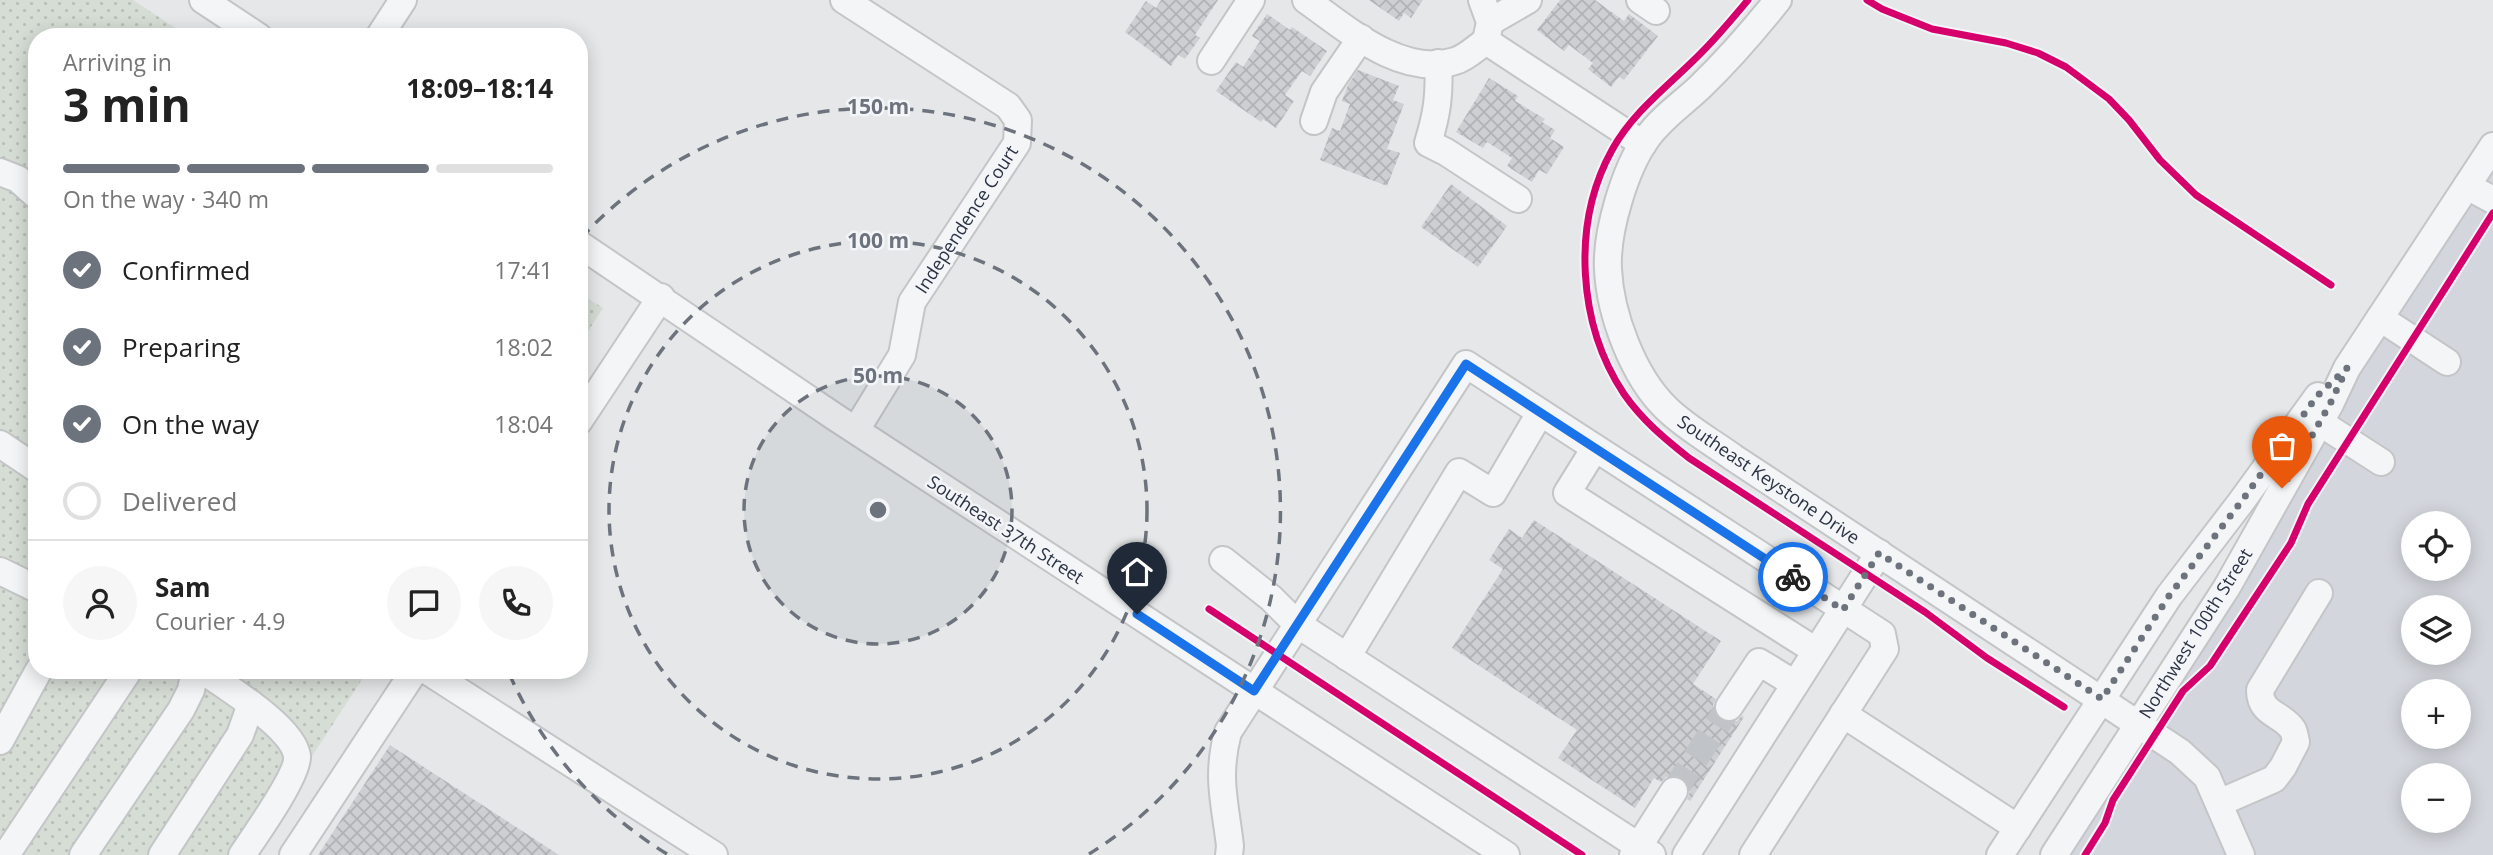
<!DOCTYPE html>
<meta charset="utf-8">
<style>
body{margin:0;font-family:"Open Sans",sans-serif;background:#f6f6f6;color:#222;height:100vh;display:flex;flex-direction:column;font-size:26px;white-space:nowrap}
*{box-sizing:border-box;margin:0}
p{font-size:23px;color:#767676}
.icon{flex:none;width:38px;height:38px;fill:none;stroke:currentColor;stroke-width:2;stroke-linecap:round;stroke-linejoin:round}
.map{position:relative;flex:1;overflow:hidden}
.sheet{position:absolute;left:28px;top:28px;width:560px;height:651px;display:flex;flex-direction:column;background:#fff;border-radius:28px;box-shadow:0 4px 18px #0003}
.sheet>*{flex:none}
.tools{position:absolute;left:2401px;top:511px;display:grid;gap:14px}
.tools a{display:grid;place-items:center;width:70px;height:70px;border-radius:50%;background:#fff;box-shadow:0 4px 18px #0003;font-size:35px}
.pin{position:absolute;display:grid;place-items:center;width:60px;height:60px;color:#fff;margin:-72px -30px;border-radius:50% 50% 50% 0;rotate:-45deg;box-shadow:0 0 7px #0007}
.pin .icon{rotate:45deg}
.courier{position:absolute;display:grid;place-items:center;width:70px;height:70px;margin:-35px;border:5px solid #1a73e8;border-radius:50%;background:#fff;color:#222;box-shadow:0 2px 9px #0007}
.summary em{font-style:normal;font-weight:700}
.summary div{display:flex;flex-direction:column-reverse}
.summary{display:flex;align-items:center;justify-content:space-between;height:119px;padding:0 35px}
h1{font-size:46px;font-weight:700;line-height:52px}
.bar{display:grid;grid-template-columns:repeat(4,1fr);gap:10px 7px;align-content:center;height:84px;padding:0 35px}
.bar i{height:9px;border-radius:5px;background:#e0e0e0}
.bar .current{background:#6d737d}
.bar p{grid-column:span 4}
.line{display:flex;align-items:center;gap:18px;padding:0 35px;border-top:2px solid #e0e0e0}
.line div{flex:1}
.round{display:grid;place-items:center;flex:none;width:74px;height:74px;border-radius:37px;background:#f6f6f6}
ol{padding:0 35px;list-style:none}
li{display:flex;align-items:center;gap:21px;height:77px}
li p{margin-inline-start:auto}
li .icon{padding:7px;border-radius:50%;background:#6d737d;color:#fff;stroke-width:4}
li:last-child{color:#767676}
li i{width:38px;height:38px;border:4px solid #e0e0e0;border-radius:50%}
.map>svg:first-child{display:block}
.built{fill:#d3d6dc;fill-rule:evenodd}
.park{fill:url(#park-dots)}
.building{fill:url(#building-cross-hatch)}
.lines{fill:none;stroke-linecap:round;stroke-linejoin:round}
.minor-tunnel{stroke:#c0c3c8;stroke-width:26;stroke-dasharray:26 13;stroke-linecap:butt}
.minor-casing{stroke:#c3c5c7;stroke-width:30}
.minor{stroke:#f4f5f6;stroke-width:26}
.cycleway-casing{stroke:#f3f5f8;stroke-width:11}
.cycleway{stroke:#d6006c;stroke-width:7}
.done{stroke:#6d737d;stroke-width:7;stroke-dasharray:0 12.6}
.route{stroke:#1a73e8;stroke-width:9}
.ring{fill:none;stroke:#6d737d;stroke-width:3.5;stroke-dasharray:12 9}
.labels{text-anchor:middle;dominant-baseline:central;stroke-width:5;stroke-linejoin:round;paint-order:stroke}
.street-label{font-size:18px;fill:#2c3443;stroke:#f3f5f8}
.centre{fill:#6d737d;stroke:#f3f5f8;stroke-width:3.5}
.ring-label{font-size:21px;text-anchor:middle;font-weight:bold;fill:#6d737d;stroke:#f3f5f8;stroke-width:5;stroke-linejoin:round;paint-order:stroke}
</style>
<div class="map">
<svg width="2493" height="855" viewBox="0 0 2493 855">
<defs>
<pattern id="park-dots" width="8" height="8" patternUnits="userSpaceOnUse" patternTransform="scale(1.75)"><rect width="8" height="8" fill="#d6ddd5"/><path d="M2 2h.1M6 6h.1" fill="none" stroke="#b8beb8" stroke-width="1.8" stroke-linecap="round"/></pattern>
<pattern id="building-cross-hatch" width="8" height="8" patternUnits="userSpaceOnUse" patternTransform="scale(1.75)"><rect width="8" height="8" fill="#cdcfd2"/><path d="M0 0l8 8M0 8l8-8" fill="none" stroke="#b0b2b6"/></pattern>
</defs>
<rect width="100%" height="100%" fill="#e5e7e9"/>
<path class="built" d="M2493 152V855H2039L2149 688ZM2413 523H2459V569H2413ZM2413 607H2459V653H2413ZM2413 691H2459V737H2413ZM2413 775H2459V821H2413Z"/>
<g class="park">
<polygon points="0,0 133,0 189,37 37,37 37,670 368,670 248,855 0,855"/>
<polygon points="579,293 603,308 579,345"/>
</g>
<g class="building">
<polygon points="1161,0 1218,0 1195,35 1200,38 1185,59 1178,55 1171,66 1125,32 1146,1 1156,8"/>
<polygon points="1369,0 1423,0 1411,18 1404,13 1399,21"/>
<polygon points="1560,0 1595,0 1624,21 1629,14 1658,36 1624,80 1619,77 1611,87 1588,69 1593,63 1569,45 1564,51 1537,30"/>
<polygon points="1267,14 1290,30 1292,27 1327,51 1310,76 1302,71 1285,95 1294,101 1276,128 1263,119 1261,122 1216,91 1236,62 1243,67 1260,41 1252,36"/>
<polygon points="1358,70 1399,86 1393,100 1404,104 1387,149 1400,153 1387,186 1320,160 1332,128 1340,131 1350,104 1342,101 1348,85"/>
<polygon points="1489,78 1518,96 1515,101 1545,119 1542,122 1555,130 1550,138 1564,147 1547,174 1539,170 1532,182 1507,166 1512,158 1487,142 1483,148 1456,132"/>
<polygon points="1451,184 1507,226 1478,267 1421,227"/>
<polygon points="1534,520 1721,641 1693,684 1716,699 1713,705 1715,713 1721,720 1729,723 1737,721 1742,716 1744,717 1690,801 1687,799 1690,792 1688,784 1683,778 1674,775 1666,777 1661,782 1654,778 1635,808 1558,758 1577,730 1452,648 1503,569 1489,560 1509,529 1522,538"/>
<polygon points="390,745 559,855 318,855"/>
</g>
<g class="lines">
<polyline class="minor-tunnel" points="1674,791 1729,707"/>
<defs>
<g id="minor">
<polyline points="203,0 259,37"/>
<polyline points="844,0 1008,106 1018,120 1017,143 912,302 902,355 856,430"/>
<path d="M1306 0C1346 28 1401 78 1455 61 1466 58 1477 47 1486 41"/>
<polyline points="1482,0 1490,22 1486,41 1643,144"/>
<polyline points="1640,0 1656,11"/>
<path d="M1778 0C1754 30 1728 60 1700 87 1682 104 1661 118 1647 138 1625 168 1606 232 1608 269 1610 314 1633 376 1666 408 1685 427 1712 442 1734 458L2180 752 2207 777 2241 855"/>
<polyline points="1490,22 1528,0"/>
<polyline points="379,37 403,0"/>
<polyline points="1211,61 1251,0"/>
<path d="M1438 63C1440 94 1437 114 1428 143L1446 152 1518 199"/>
<polyline points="1314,121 1324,92 1361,38"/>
<polyline points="0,172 18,179 37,196"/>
<polyline points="2467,186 2493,200"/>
<polyline points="579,244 835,417 1506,855"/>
<polyline points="2380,318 2447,362"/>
<polyline points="579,421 661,297"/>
<polyline points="2319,422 2381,462"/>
<polyline points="0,444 37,469"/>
<polyline points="1595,448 1567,493 1816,651"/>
<polyline points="1223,560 1271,598 1297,624 1652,855"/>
<polyline points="0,571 37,589"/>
<polyline points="1347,657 1459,472 1493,493 1540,413"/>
<path d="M202 670C226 687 293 727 297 756 299 774 254 837 242 855"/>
<polyline points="426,670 714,855"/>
<polyline points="1729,707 1759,662 1795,684"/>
<polyline points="1843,714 2018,828"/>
<polyline points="0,741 39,670"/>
<path d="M2219 803 2274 779 2283 767 2296 742C2295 738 2295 734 2293 730 2282 713 2260 715 2260 690L2319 593"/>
<polyline points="10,849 129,670"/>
<polyline points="83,855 181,710 191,690 195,670"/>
<polyline points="162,855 240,735 251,704"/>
<polyline points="293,855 415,670"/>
<path d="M1229 855 1230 846C1225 802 1216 777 1228 732L1466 364 1882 634 1885 649 1753 855"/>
<polyline points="1633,855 1674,791"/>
<polyline points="1686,855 1879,553"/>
<polyline points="2000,855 2169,596 2241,502 2318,396"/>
<polyline points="2054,855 2227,587 2330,404 2347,368 2493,146"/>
</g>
</defs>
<use href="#minor" class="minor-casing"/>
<use href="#minor" class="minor"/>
<defs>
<g id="cycleway">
<path d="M1748 0C1733 18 1718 36 1702 52 1671 84 1634 110 1612 150 1571 224 1578 325 1624 394 1642 420 1665 439 1689 458L1925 612 1987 658 2064 707"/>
<polyline points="1867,0 1882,9 1932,29 2006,43 2038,53 2066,67 2109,99 2129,120 2160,160 2196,195 2331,285"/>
<polyline points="1209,609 1582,855"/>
<polyline points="2085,855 2105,823 2113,800 2183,691 2210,666 2291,543 2308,504 2493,213"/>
</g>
</defs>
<use href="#cycleway" class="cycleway-casing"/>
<use href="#cycleway" class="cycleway"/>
</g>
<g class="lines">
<polyline class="done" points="1793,577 1843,610 1879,553 2102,699 2169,596 2241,502 2317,396 2347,368 2330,404 2282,488"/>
<polyline class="route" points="1137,614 1254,691 1466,364 1793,577"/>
</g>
<circle cx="878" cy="510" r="134" fill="#6d737d" fill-opacity=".12"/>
<g class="ring">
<circle cx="878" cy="510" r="134"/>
<circle cx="878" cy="510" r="269"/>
<path d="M667 854A403 403 0 0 1 508 671M581 238A403 403 0 1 1 1089 854"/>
</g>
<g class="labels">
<g class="street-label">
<text transform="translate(966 219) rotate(-57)">Independence Court</text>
<text transform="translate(1769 479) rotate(34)">Southeast Keystone Drive</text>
<text transform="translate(1006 529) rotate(33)">Southeast 37th Street</text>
<text transform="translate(2195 633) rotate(-58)">Northwest 100th Street</text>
</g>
</g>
<circle cx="878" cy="510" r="10" class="centre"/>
<g class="ring-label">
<text x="878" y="114">150 m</text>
<text x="878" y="248">100 m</text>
<text x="878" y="383">50 m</text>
</g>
</svg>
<div class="tools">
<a><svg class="icon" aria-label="locate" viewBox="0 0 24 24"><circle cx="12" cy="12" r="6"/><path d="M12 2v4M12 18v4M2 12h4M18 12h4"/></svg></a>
<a><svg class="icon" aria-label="layers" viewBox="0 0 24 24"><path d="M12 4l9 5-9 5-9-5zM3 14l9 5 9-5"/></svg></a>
<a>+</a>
<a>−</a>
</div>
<div class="pin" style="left:2282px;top:488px;background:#ea580c"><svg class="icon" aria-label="bag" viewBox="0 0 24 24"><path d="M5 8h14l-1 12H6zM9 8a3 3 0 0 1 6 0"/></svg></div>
<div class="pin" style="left:1137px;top:614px;background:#1f2937"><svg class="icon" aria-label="home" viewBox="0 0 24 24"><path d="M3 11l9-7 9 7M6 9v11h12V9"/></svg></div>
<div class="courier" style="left:1793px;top:577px"><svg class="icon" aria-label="bike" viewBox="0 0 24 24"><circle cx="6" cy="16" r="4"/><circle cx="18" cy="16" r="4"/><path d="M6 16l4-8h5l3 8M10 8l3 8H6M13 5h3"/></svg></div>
<section class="sheet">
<div class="summary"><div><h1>3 min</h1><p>Arriving in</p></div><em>18:09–18:14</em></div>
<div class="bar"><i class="current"></i><i class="current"></i><i class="current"></i><i></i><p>On the way · 340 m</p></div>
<ol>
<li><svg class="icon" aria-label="check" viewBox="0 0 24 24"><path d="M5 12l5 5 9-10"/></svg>Confirmed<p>17:41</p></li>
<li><svg class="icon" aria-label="check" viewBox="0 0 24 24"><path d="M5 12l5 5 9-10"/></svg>Preparing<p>18:02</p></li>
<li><svg class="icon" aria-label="check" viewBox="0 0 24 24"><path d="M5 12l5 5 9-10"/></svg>On the way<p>18:04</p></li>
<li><i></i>Delivered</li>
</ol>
<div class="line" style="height:126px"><a class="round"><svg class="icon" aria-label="person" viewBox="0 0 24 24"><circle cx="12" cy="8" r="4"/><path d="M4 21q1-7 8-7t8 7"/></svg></a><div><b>Sam</b><p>Courier · 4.9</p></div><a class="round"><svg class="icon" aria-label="chat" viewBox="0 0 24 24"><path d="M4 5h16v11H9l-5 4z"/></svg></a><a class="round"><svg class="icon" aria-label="phone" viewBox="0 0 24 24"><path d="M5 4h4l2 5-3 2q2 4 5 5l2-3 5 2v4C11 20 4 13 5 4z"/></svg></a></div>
</section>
</div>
